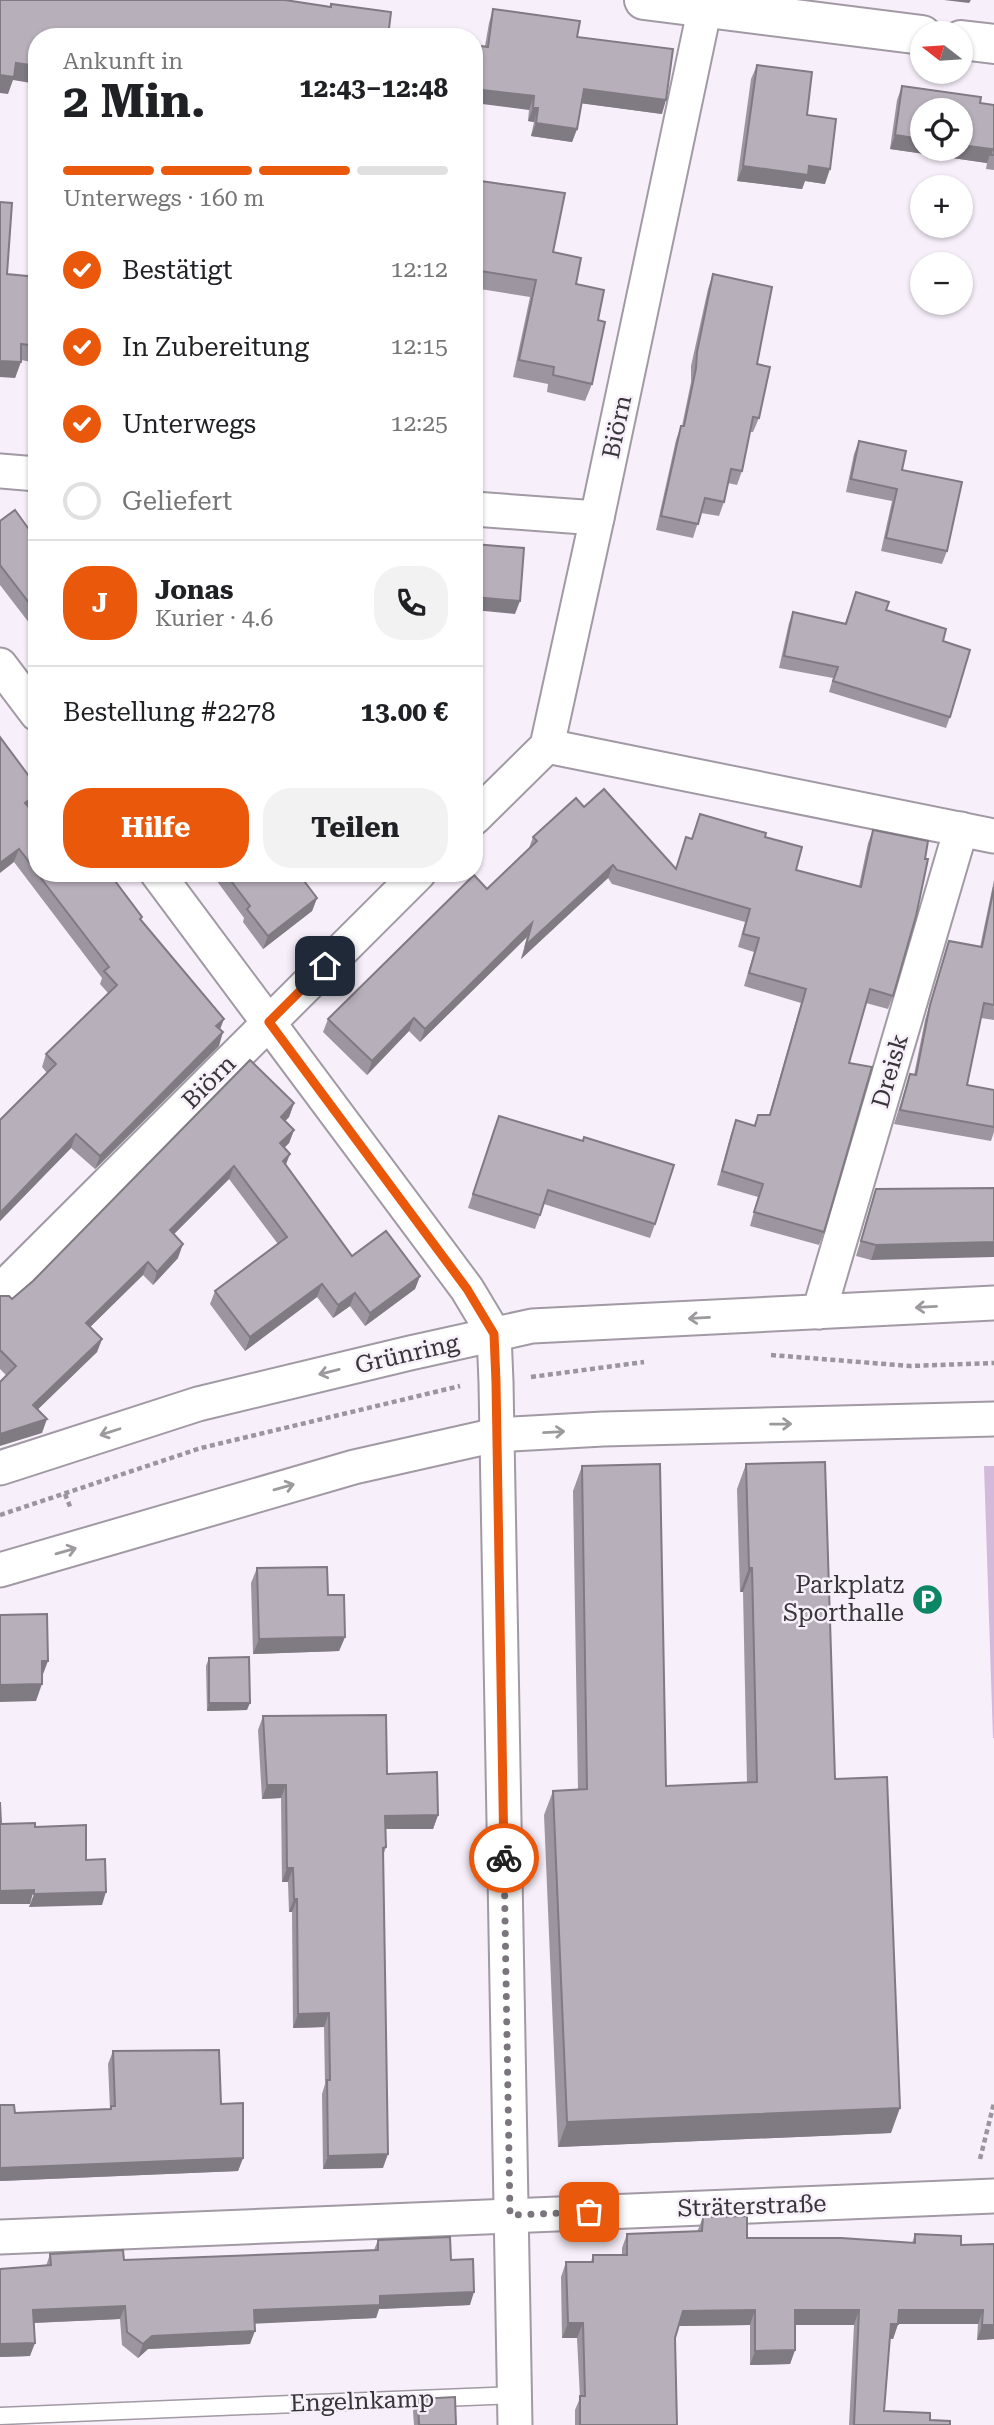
<!DOCTYPE html>
<html lang="de">
<meta charset="utf-8">
<style>
body{margin:0;font-family:"Roboto Serif",serif;background:#f2f2f2;color:#202124;height:100vh;display:flex;flex-direction:column;font-size:26px;white-space:nowrap}
*{box-sizing:border-box;margin:0}
p{font-size:23px;color:#757577}
.icon{flex:none;width:38px;height:38px;fill:none;stroke:currentColor;stroke-width:2;stroke-linecap:round;stroke-linejoin:round}
.map{position:relative;flex:1;overflow:hidden}
.panel{position:absolute;left:28px;top:28px;width:455px;height:854px;display:flex;flex-direction:column;background:#fff;border-radius:28px;box-shadow:0 2px 5px #0004}
.panel>*{flex:none}
.needle{width:46px;rotate:287deg}
.tools{position:absolute;left:910px;top:21px;display:grid;gap:14px}
.tools a{display:grid;place-items:center;width:63px;height:63px;border-radius:50%;background:#fff;box-shadow:0 2px 5px #0004;font-size:35px}
.pin{position:absolute;display:grid;place-items:center;width:60px;height:60px;color:#fff;margin:-30px;border-radius:14px;box-shadow:0 4px 10px #0006}
.courier{position:absolute;display:grid;place-items:center;width:70px;height:70px;margin:-35px;border:5px solid #ea580c;border-radius:50%;background:#fff;color:#222;box-shadow:0 2px 9px #0007}
.summary em{font-style:normal;font-weight:700}
.summary div{display:flex;flex-direction:column-reverse}
.summary{display:flex;align-items:center;justify-content:space-between;height:119px;padding:0 35px}
h1{font-size:46px;font-weight:700;line-height:52px}
.bar{display:grid;grid-template-columns:repeat(4,1fr);gap:10px 7px;align-content:center;height:84px;padding:0 35px}
.bar i{height:9px;border-radius:5px;background:#e0e0e0}
.bar .selected{background:#ea580c}
.bar p{grid-column:span 4}
.line{display:flex;align-items:center;gap:18px;padding:0 35px;border-top:2px solid #e0e0e0}
.line div{flex:1}
.round{display:grid;place-items:center;flex:none;width:74px;height:74px;border-radius:28px;background:#f2f2f2}
ol{padding:0 35px;list-style:none}
li{display:flex;align-items:center;gap:21px;height:77px}
li p{margin-inline-start:auto}
li .icon{padding:7px;border-radius:50%;background:#ea580c;color:#fff;stroke-width:4}
li:last-child{color:#757577}
li i{width:38px;height:38px;border:4px solid #e0e0e0;border-radius:50%}
.primary-button{display:flex;gap:14px;margin-top:auto;padding:14px 35px}
.primary-button a{flex:1;height:80px;border-radius:28px;background:#ea580c;color:#fff;font-size:28px;font-weight:700;line-height:80px;text-align:center}
.primary-button a+a{background:#f2f2f2;color:#202124}
.map>svg:first-child{display:block}
.green{fill:#d3b9da}
.lines{fill:none;stroke-linecap:round;stroke-linejoin:round}
.service-casing{stroke:#a199a3;stroke-width:19}
.minor-casing{stroke:#a199a3;stroke-width:37}
.tertiary-casing{stroke:#a199a3;stroke-width:42}
.path{stroke:#9b969d;stroke-width:4.5;stroke-dasharray:5 3.5;stroke-linecap:butt}
.service{stroke:#fff;stroke-width:16}
.minor{stroke:#fff;stroke-width:33}
.tertiary{stroke:#fff;stroke-width:38}
.wall{fill:#9d96a0}
.shaded-wall{fill:#807a82}
.building{fill:#b7afba;stroke:#807a82;stroke-width:2}
.oneway{stroke:#9c9a9c}
.done{stroke:#7b767d;stroke-width:7;stroke-dasharray:0 12.6}
.route{stroke:#ea580c;stroke-width:9}
.labels{text-anchor:middle;dominant-baseline:central;stroke-width:5;stroke-linejoin:round;paint-order:stroke}
.street-label{font-size:24px;fill:#383539;stroke:#f7effa}
.poi-label{font-size:24px;fill:#383539;stroke:#f7effa;text-anchor:end}
</style>
<div class="map">
<svg width="994" height="2425" viewBox="0 0 994 2425">
<rect width="100%" height="100%" fill="#f7effa"/>
<polygon class="green" points="984,1466 994,1466 994,1738 993,1738"/>
<g class="lines">
<defs>
<polyline id="service" points="0,2416 514,2395"/>
<g id="minor">
<polyline points="0,471 37,474"/>
<polyline points="474,509 597,518"/>
<polyline points="0,665 37,714"/>
<polyline points="547,746 994,836"/>
<polyline points="474,818 547,746 597,518 705,7"/>
<polyline points="157,873 467,1289 494,1334 496,1382 515,2425"/>
<polyline points="0,1291 419,873"/>
<polyline points="819,1312 961,829"/>
<polyline points="0,1468 198,1404 410,1353 532,1326 994,1303"/>
<polyline points="0,1570 354,1467 496,1435 603,1429 994,1419"/>
<polyline points="0,2237 994,2196"/>
</g>
<g id="tertiary">
<polyline points="644,0 922,35"/>
<polyline points="961,40 994,44"/>
</g>
</defs>
<use href="#service" class="service-casing"/>
<use href="#minor" class="minor-casing"/>
<use href="#tertiary" class="tertiary-casing"/>
<g class="path">
<polyline points="771,1355 910,1366 994,1363"/>
<polyline points="531,1377 644,1362"/>
<polyline points="65,1494 71,1509"/>
<polyline points="0,1515 201,1448 460,1386"/>
<polyline points="980,2159 994,2103"/>
</g>
<use href="#service" class="service"/>
<use href="#minor" class="minor"/>
<use href="#tertiary" class="tertiary"/>
</g>
<g class="wall">
<polygon points="493,9 577,37 662,114 581,103 577,129 572,142 531,136 534,122 528,121 529,110 485,46 489,23"/>
<polygon points="757,65 807,115 825,184 805,181 802,189 737,181 751,79"/>
<polygon points="902,86 980,103 994,105 994,170 986,169 987,163 890,149 897,100"/>
<polygon points="474,180 553,252 576,284 598,320 592,384 585,401 547,392 548,384 513,377 530,297 474,288"/>
<polygon points="7,274 37,277 37,363 21,360 15,378"/>
<polygon points="713,274 757,364 759,418 753,432 750,432 742,471 737,485 728,483 724,502 719,516 701,513 693,538 656,530 676,440 681,426 682,426 691,382 691,366 708,289"/>
<polygon points="859,441 902,470 947,551 942,564 881,551 892,501 846,492 854,454"/>
<polygon points="0,521 28,528 37,522 37,625 33,628 0,585"/>
<polygon points="856,592 886,610 943,641 950,717 946,728 829,692 833,678 779,668 789,623 793,612 845,623"/>
<polygon points="37,787 37,801 36,805 30,809 37,817 37,873 109,873 142,917 141,920 220,1029 219,1046 95,1169 71,1148 0,1221 0,1120 47,1073 42,1067 46,1054 108,993 100,984 102,978 14,862"/>
<polygon points="584,807 676,868 686,837 692,839 700,814 765,837 796,870 859,886 868,843 873,830 893,996 888,1009 866,1003 849,1063 824,1232 819,1245 750,1226 758,1197 717,1185 731,1134 736,1120 754,1125 758,1115 769,1115 801,1003 744,986 754,952 738,947 745,922 612,884 608,878 521,959 527,937 420,1042 409,1031 367,1075 323,1032 328,1019 487,889 529,848 533,837"/>
<polygon points="211,873 298,873 317,898 312,911 263,949 243,922 244,918"/>
<polygon points="994,880 994,1020 981,1018 967,1085 994,1127 994,1132 991,1141 894,1124 910,1074 914,1075 925,1020 949,941 980,947"/>
<polygon points="294,1103 289,1117 285,1121 294,1130 289,1143 284,1148 286,1165 352,1256 420,1276 415,1289 365,1326 350,1306 333,1318 317,1297 245,1351 210,1304 215,1291 278,1244 229,1179 174,1234 178,1258 153,1285 143,1275 90,1327 102,1339 97,1352 37,1410 42,1433 6,1375 0,1369 0,1296 12,1299"/>
<polygon points="494,1129 655,1224 650,1238 544,1204 535,1229 468,1208"/>
<polygon points="994,1188 871,1260 856,1256 876,1189"/>
<polygon points="746,1464 835,1779 891,2133 558,2147 544,1815 553,1791 578,1790 573,1491 582,1466 666,1786 747,1783 743,1592 740,1592 737,1489"/>
<polygon points="257,1568 328,1595 345,1637 339,1651 253,1654 251,1583"/>
<polygon points="209,1658 247,1710 207,1711 206,1666"/>
<polygon points="263,1716 387,1774 438,1815 433,1829 385,1829 386,1847 383,1856 383,2168 323,2169 322,2094 325,2084 324,2027 293,2028 292,1912 289,1912 288,1882 282,1882 281,1798 262,1799 258,1730"/>
<polygon points="113,2051 221,2104 243,2158 238,2171 0,2181 0,2105 15,2113 110,2109 108,2064"/>
<polygon points="703,2217 747,2238 912,2243 915,2234 961,2245 994,2339 977,2340 978,2324 898,2324 893,2339 890,2338 884,2411 950,2425 849,2425 854,2325 795,2325 795,2350 790,2364 750,2365 750,2325 679,2326 675,2338 677,2425 575,2425 575,2410 580,2398 577,2338 562,2338 561,2277 566,2262 591,2262 593,2255 622,2255 622,2248 627,2234 697,2232"/>
<polygon points="378,2240 451,2260 470,2305 379,2309 376,2318 254,2323 250,2344 148,2349 138,2358 122,2345 120,2319 34,2323 30,2356 0,2357 46,2266 50,2254 124,2260 374,2250"/>
<polygon points="418,2399 456,2425 414,2425 413,2411"/>
</g>
<g class="shaded-wall">
<polygon points="944,0 971,0 969,3"/>
<polygon points="16,63 37,66 37,84 13,80 8,94 0,93 0,75"/>
<polygon points="474,89 534,96 529,110 474,103"/>
<polygon points="584,89 666,100 662,114 579,103"/>
<polygon points="533,108 538,108 534,122 528,121"/>
<polygon points="536,123 577,129 572,142 531,136"/>
<polygon points="895,135 922,139 922,149 961,149 961,145 992,149 987,163 890,149"/>
<polygon points="743,166 809,166 830,169 825,184 805,181 802,189 737,181"/>
<polygon points="0,361 21,362 15,378 0,377"/>
<polygon points="474,597 520,601 515,614 474,610"/>
<polygon points="37,617 37,625 33,628"/>
<polygon points="37,794 36,805 21,816 25,803"/>
<polygon points="19,849 14,862 0,873 0,863"/>
<polygon points="613,865 608,878 521,959 526,945"/>
<polygon points="317,898 312,911 263,949 268,936"/>
<polygon points="532,923 527,937 420,1042 425,1029"/>
<polygon points="414,1018 409,1031 367,1075 372,1061"/>
<polygon points="224,1019 219,1032 216,1026"/>
<polygon points="223,1032 219,1046 95,1169 100,1156"/>
<polygon points="294,1103 289,1117 276,1131 281,1117"/>
<polygon points="294,1130 289,1143 275,1157 280,1143"/>
<polygon points="76,1134 71,1148 0,1221 0,1213"/>
<polygon points="290,1154 285,1167 283,1161"/>
<polygon points="234,1166 229,1179 165,1243 170,1230"/>
<polygon points="994,1242 994,1257 871,1260 876,1245"/>
<polygon points="183,1244 178,1258 153,1285 157,1272"/>
<polygon points="148,1262 143,1275 81,1336 86,1323"/>
<polygon points="420,1276 415,1289 365,1326 370,1313"/>
<polygon points="322,1284 317,1297 245,1351 250,1337"/>
<polygon points="355,1293 350,1306 333,1318 338,1305"/>
<polygon points="102,1339 97,1352 28,1419 33,1405"/>
<polygon points="47,1419 42,1433 0,1446 0,1434"/>
<polygon points="749,1568 752,1568 743,1592 740,1592"/>
<polygon points="345,1637 339,1651 253,1654 259,1639"/>
<polygon points="42,1661 48,1661 42,1677"/>
<polygon points="42,1684 36,1701 0,1702 0,1685"/>
<polygon points="209,1703 250,1703 247,1710 207,1711"/>
<polygon points="267,1785 286,1785 281,1798 262,1799"/>
<polygon points="438,1815 433,1829 380,1829 385,1816"/>
<polygon points="287,1868 293,1868 288,1882 282,1882"/>
<polygon points="34,1890 30,1904 0,1904 0,1891"/>
<polygon points="106,1892 102,1905 29,1907 34,1894"/>
<polygon points="294,1899 297,1899 292,1912 289,1912"/>
<polygon points="329,2013 324,2027 293,2028 298,2014"/>
<polygon points="900,2108 891,2133 558,2147 567,2122"/>
<polygon points="388,2154 383,2168 323,2169 328,2156"/>
<polygon points="243,2158 238,2171 0,2181 0,2168"/>
<polygon points="474,2292 470,2305 379,2309 376,2318 249,2324 254,2310 380,2296"/>
<polygon points="125,2306 120,2319 29,2323 33,2310"/>
<polygon points="755,2310 750,2325 678,2326 683,2311"/>
<polygon points="795,2310 859,2310 854,2325 790,2325"/>
<polygon points="899,2310 983,2310 978,2324 898,2324 893,2339 885,2338 891,2324"/>
<polygon points="568,2323 583,2323 577,2338 562,2338"/>
<polygon points="982,2325 994,2325 994,2339 977,2340"/>
<polygon points="255,2331 250,2344 148,2349 138,2358 143,2344 152,2336"/>
<polygon points="35,2343 30,2356 0,2357 0,2344"/>
<polygon points="795,2350 790,2364 750,2365 755,2351"/>
</g>
<g class="building">
<polygon points="0,0 285,0 331,7 331,4 391,12 388,37 37,37 37,66 16,63 14,77 0,75"/>
<polygon points="493,9 580,21 577,37 673,49 666,100 584,89 577,129 536,123 538,108 533,108 534,96 474,89 474,45 488,47"/>
<polygon points="757,65 812,72 807,115 836,119 830,169 809,166 808,175 743,166"/>
<polygon points="902,86 981,97 980,103 994,105 994,155 991,155 992,149 961,145 961,110 922,110 922,139 895,135"/>
<polygon points="474,180 565,193 553,252 581,258 576,284 604,290 598,320 605,322 592,384 553,375 554,367 519,360 536,280 474,270"/>
<polygon points="0,202 12,203 7,274 37,277 37,346 21,344 21,362 0,361"/>
<polygon points="713,274 772,287 757,364 770,367 759,418 753,417 742,471 731,469 724,502 705,498 698,524 661,516 681,426 684,426 696,368 697,352"/>
<polygon points="859,441 906,451 902,470 962,482 947,551 886,538 897,489 851,479"/>
<polygon points="15,510 28,528 37,522 37,613 0,565 0,521"/>
<polygon points="474,544 524,548 520,601 474,597"/>
<polygon points="856,592 889,602 886,610 946,629 943,641 970,650 950,717 833,681 838,667 784,656 793,612 846,624"/>
<polygon points="0,737 37,787 37,794 25,803 37,817 37,872 19,849 0,863"/>
<polygon points="604,789 676,869 686,837 692,839 700,814 766,833 765,837 802,847 796,870 861,887 873,830 928,841 925,859 928,859 916,916 893,996 870,989 849,1063 872,1067 824,1232 754,1212 763,1184 722,1171 736,1120 755,1126 758,1115 770,1115 806,989 749,973 759,938 743,934 750,909 617,870 613,865 526,945 532,923 425,1029 414,1018 372,1061 328,1019 474,875 487,889 537,841 533,837 576,798 584,807"/>
<polygon points="37,873 109,873 142,917 140,919 224,1019 216,1026 223,1032 100,1156 76,1134 0,1213 0,1120 56,1064 46,1054 117,985 104,971 109,967"/>
<polygon points="225,873 298,873 317,898 268,936 247,909 250,906"/>
<polygon points="994,887 994,1005 984,1003 967,1085 994,1090 994,1127 900,1110 910,1074 916,1075 930,1005 949,941 982,947"/>
<polygon points="250,1060 294,1103 281,1117 294,1130 280,1143 290,1154 283,1161 352,1256 386,1231 420,1276 370,1313 355,1293 338,1305 322,1284 250,1337 215,1291 287,1237 234,1166 170,1230 183,1244 157,1272 148,1262 86,1323 102,1339 33,1405 47,1419 0,1434 0,1382 16,1366 0,1350 0,1296 9,1296 12,1299 33,1281"/>
<polygon points="499,1116 583,1141 584,1137 674,1165 655,1224 548,1190 540,1215 473,1194"/>
<polygon points="994,1188 994,1242 876,1245 861,1241 876,1189"/>
<polygon points="825,1462 835,1779 887,1777 900,2108 567,2122 553,1791 587,1789 582,1466 660,1464 666,1786 757,1782 752,1568 749,1568 746,1464"/>
<polygon points="327,1567 328,1595 344,1595 345,1637 259,1639 257,1568"/>
<polygon points="47,1614 48,1661 42,1661 42,1684 0,1685 0,1615"/>
<polygon points="249,1657 250,1703 209,1703 209,1658"/>
<polygon points="386,1715 387,1774 437,1772 438,1815 385,1816 386,1847 383,1848 388,2154 328,2156 327,2080 330,2080 329,2013 298,2014 297,1899 294,1899 293,1868 287,1868 286,1785 267,1785 263,1716"/>
<polygon points="0,1802 1,1824 35,1823 35,1827 86,1825 86,1860 105,1859 106,1892 34,1894 34,1890 0,1891"/>
<polygon points="219,2050 221,2104 243,2103 243,2158 0,2168 0,2105 14,2105 15,2113 111,2109 111,2106 115,2106 113,2051"/>
<polygon points="747,2216 747,2238 841,2238 915,2243 915,2234 961,2236 961,2245 994,2244 994,2325 982,2325 983,2310 899,2310 898,2324 891,2324 884,2411 930,2413 930,2420 950,2421 950,2425 854,2425 859,2310 795,2310 795,2350 755,2351 755,2310 683,2311 675,2338 677,2425 580,2425 580,2396 585,2396 583,2323 568,2323 566,2262 593,2262 593,2255 627,2255 627,2234 702,2231 703,2217"/>
<polygon points="450,2237 451,2260 473,2259 474,2292 380,2296 380,2305 254,2310 255,2331 152,2336 143,2344 127,2332 125,2306 33,2310 35,2343 0,2344 0,2269 51,2265 50,2254 123,2250 124,2260 306,2253 378,2250 378,2240"/>
<polygon points="455,2397 456,2425 419,2425 418,2399"/>
</g>
<defs><path id="oneway-shaft" d="M-6 0H5M1.5-3L5.5 0L1.5 3" fill="none" stroke-width="1.6" stroke-linecap="round" stroke-linejoin="round" transform="scale(1.75)"/></defs>
<g class="oneway">
<use href="#oneway-shaft" transform="translate(926 1307) rotate(177)"/>
<use href="#oneway-shaft" transform="translate(699 1318) rotate(177)"/>
<use href="#oneway-shaft" transform="translate(329 1372) rotate(166)"/>
<use href="#oneway-shaft" transform="translate(781 1424) rotate(-1)"/>
<use href="#oneway-shaft" transform="translate(110 1432) rotate(162)"/>
<use href="#oneway-shaft" transform="translate(554 1432) rotate(-3)"/>
<use href="#oneway-shaft" transform="translate(284 1487) rotate(-16)"/>
<use href="#oneway-shaft" transform="translate(66 1551) rotate(-16)"/>
</g>
<g class="lines">
<polyline class="done" points="504,1858 510,2215 589,2212"/>
<polyline class="route" points="325,966 269,1022 467,1289 494,1334 496,1382 504,1858"/>
</g>
<defs>
<symbol id="parking-disc" viewBox="-11 -11 22 22"><circle r="9.5" fill="#0d8666" stroke="#f7effa"/><path d="M-3.5-5.5H1a3.5 3.5 0 0 1 0 7H-1V5.5H-3.5ZM-1-3.4V-.6H.8a1.4 1.4 0 0 0 0-2.8Z" fill="#fff"/></symbol>
</defs>
<g fill-rule="evenodd">
<use href="#parking-disc" x="910" y="1582" width="35" height="35"/>
</g>
<g class="labels">
<g class="street-label">
<text transform="translate(617 427) rotate(-78)">Biörn</text>
<text transform="translate(890 1071) rotate(-74)">Dreisk</text>
<text transform="translate(209 1082) rotate(-45)">Biörn</text>
<text transform="translate(407 1354) rotate(-13)">Grünring</text>
<text transform="translate(752 2206) rotate(-2)">Sträterstraße</text>
<text transform="translate(362 2401) rotate(-2)">Engelnkamp</text>
</g>
<g class="poi-label">
<text x="904" y="1585">Parkplatz<tspan x="904" dy="28">Sporthalle</tspan></text>
</g>
</g>
</svg>
<div class="tools">
<a><svg class="needle" viewBox="-14 -14 28 28"><path d="M0-13l5 13h-10z" fill="#e53935"/><path d="M0 13l5-13h-10z" fill="#757577"/></svg></a>
<a><svg class="icon" aria-label="locate" viewBox="0 0 24 24"><circle cx="12" cy="12" r="6"/><path d="M12 2v4M12 18v4M2 12h4M18 12h4"/></svg></a>
<a>+</a>
<a>−</a>
</div>
<div class="pin" style="left:589px;top:2212px;background:#ea580c"><svg class="icon" aria-label="bag" viewBox="0 0 24 24"><path d="M5 8h14l-1 12H6zM9 8a3 3 0 0 1 6 0"/></svg></div>
<div class="pin" style="left:325px;top:966px;background:#1f2937"><svg class="icon" aria-label="home" viewBox="0 0 24 24"><path d="M3 11l9-7 9 7M6 9v11h12V9"/></svg></div>
<div class="courier" style="left:504px;top:1858px"><svg class="icon" aria-label="bike" viewBox="0 0 24 24"><circle cx="6" cy="16" r="4"/><circle cx="18" cy="16" r="4"/><path d="M6 16l4-8h5l3 8M10 8l3 8H6M13 5h3"/></svg></div>
<section class="panel">
<div class="summary"><div><h1>2 Min.</h1><p>Ankunft in</p></div><em>12:43–12:48</em></div>
<div class="bar"><i class="selected"></i><i class="selected"></i><i class="selected"></i><i></i><p>Unterwegs · 160 m</p></div>
<ol>
<li><svg class="icon" aria-label="check" viewBox="0 0 24 24"><path d="M5 12l5 5 9-10"/></svg>Bestätigt<p>12:12</p></li>
<li><svg class="icon" aria-label="check" viewBox="0 0 24 24"><path d="M5 12l5 5 9-10"/></svg>In Zubereitung<p>12:15</p></li>
<li><svg class="icon" aria-label="check" viewBox="0 0 24 24"><path d="M5 12l5 5 9-10"/></svg>Unterwegs<p>12:25</p></li>
<li><i></i>Geliefert</li>
</ol>
<div class="line" style="height:126px"><b class="round" style="background:#ea580c;color:#fff">J</b><div><b>Jonas</b><p>Kurier · 4.6</p></div><a class="round"><svg class="icon" aria-label="phone" viewBox="0 0 24 24"><path d="M5 4h4l2 5-3 2q2 4 5 5l2-3 5 2v4C11 20 4 13 5 4z"/></svg></a></div>
<div class="line" style="height:91px"><div>Bestellung #2278</div><b>13.00 €</b></div>
<div class="primary-button"><a>Hilfe</a><a>Teilen</a></div>
</section>
</div>
